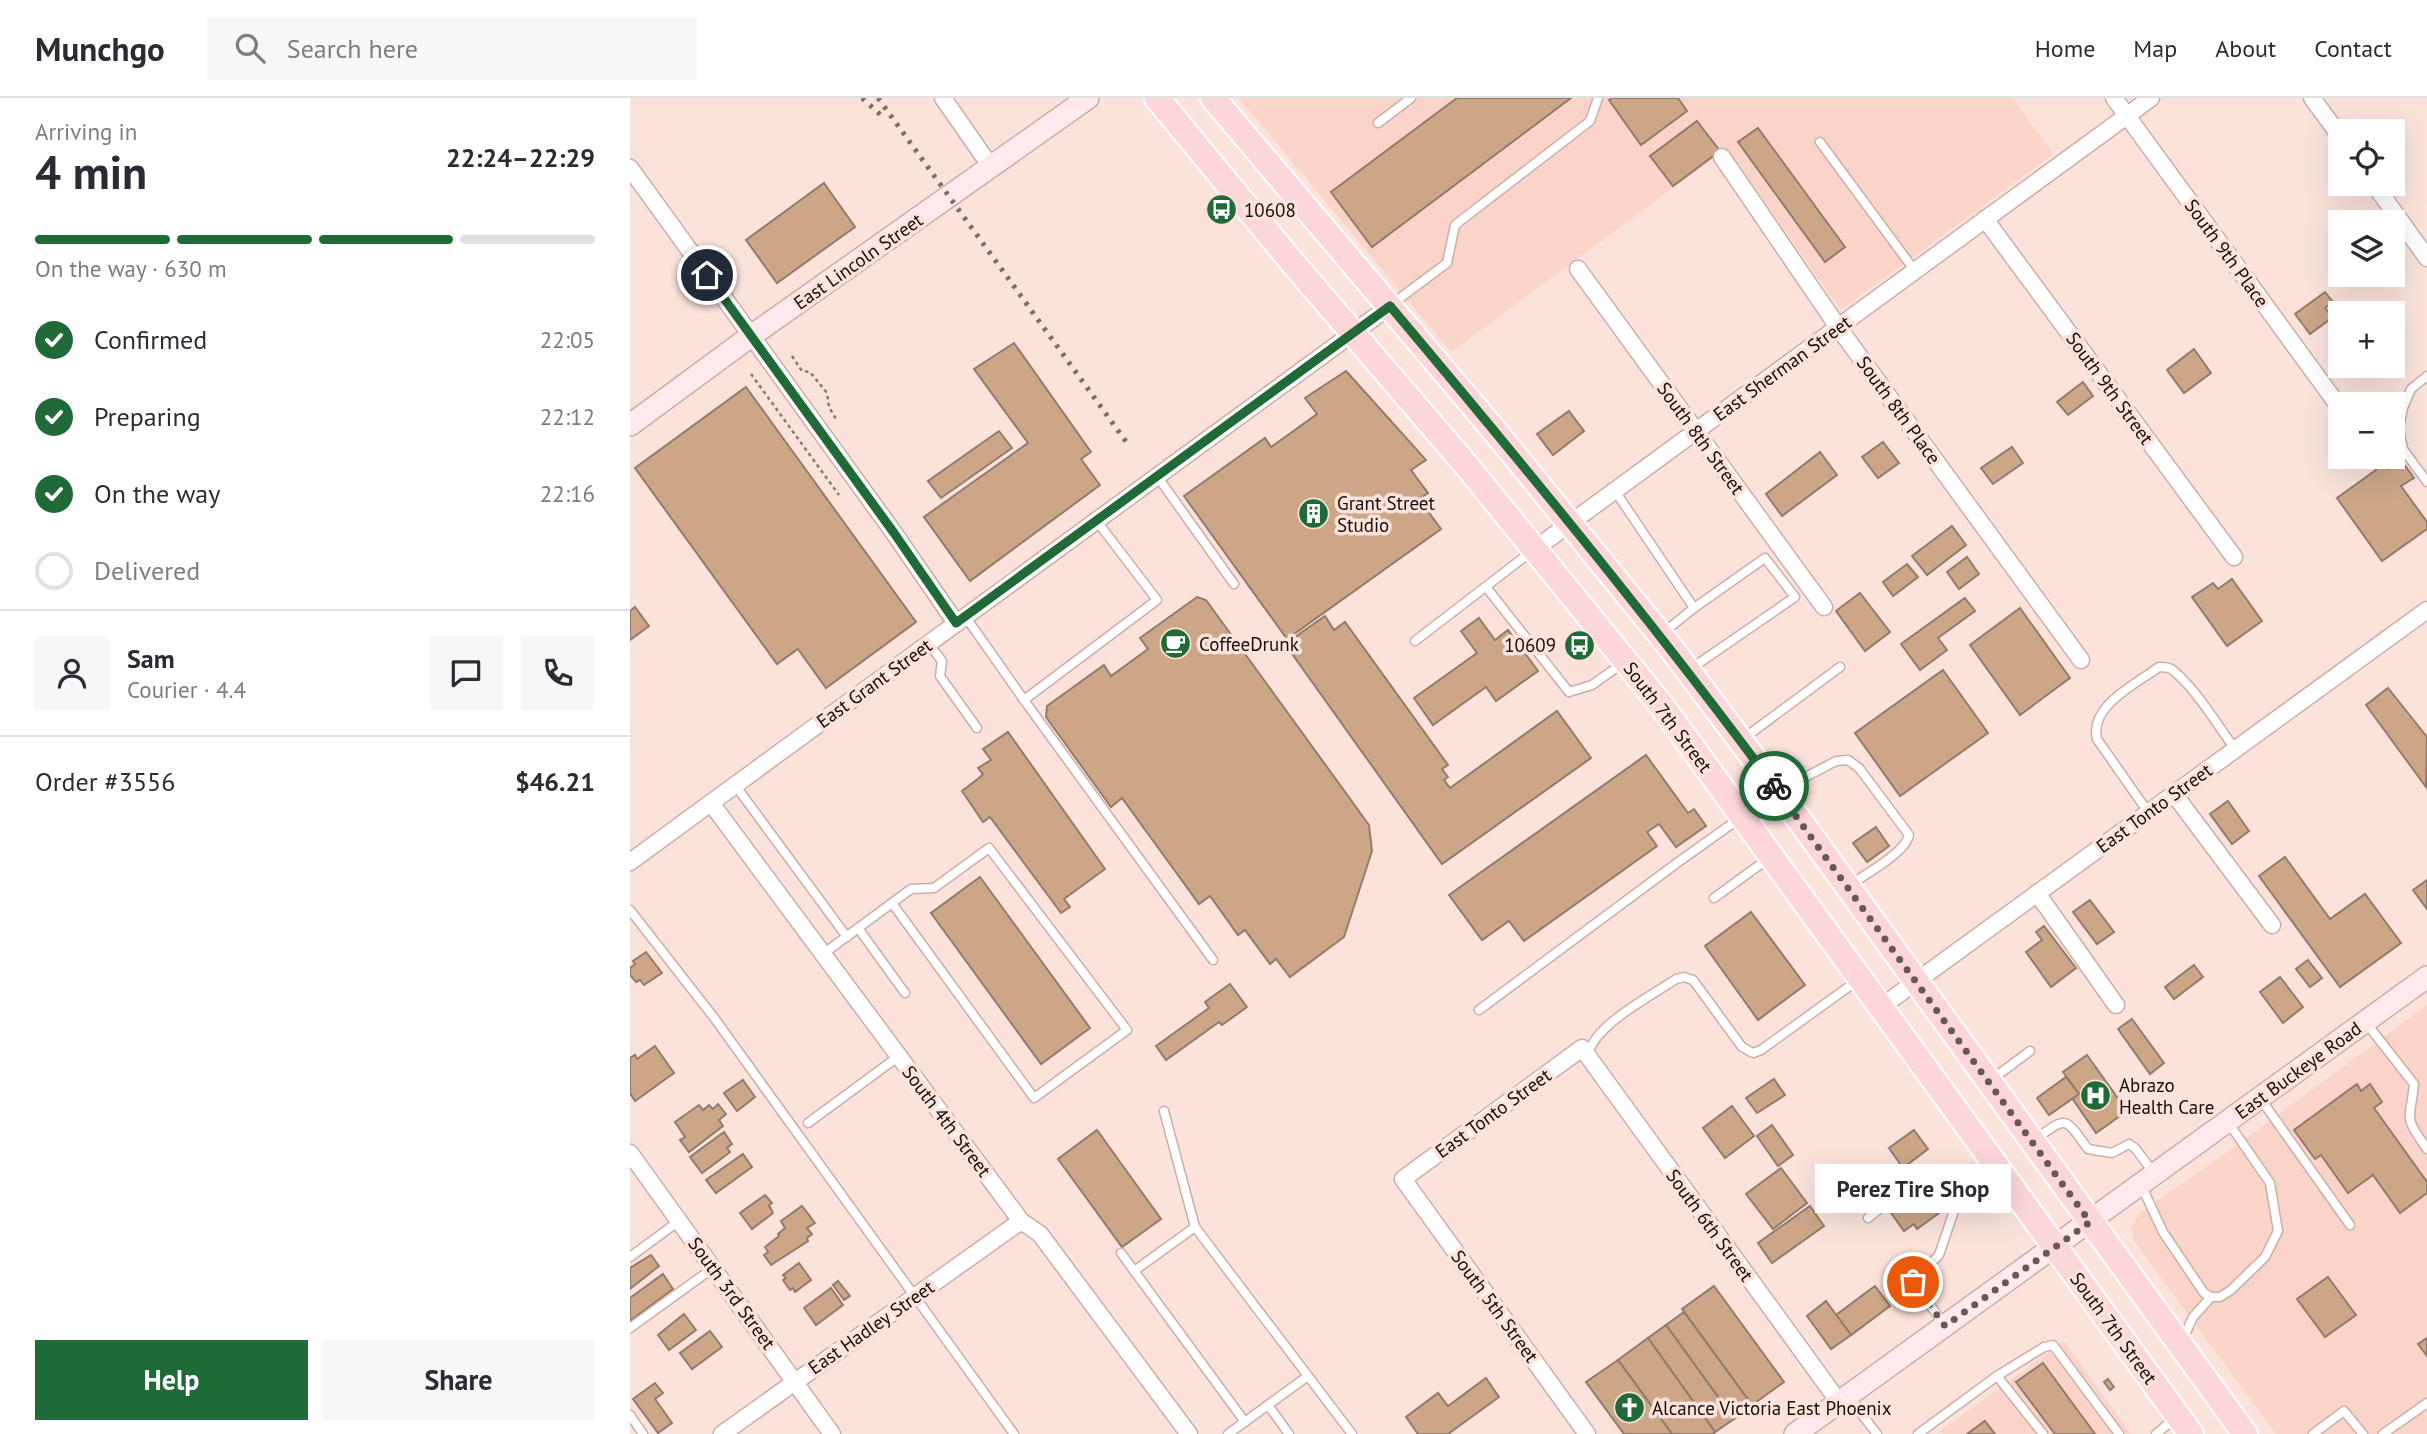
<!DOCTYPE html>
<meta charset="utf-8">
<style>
body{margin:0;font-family:"PT Sans",sans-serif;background:#f7f7f7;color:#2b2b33;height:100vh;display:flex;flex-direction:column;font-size:26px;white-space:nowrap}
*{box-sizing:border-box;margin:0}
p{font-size:23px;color:#7c7c81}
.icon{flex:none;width:38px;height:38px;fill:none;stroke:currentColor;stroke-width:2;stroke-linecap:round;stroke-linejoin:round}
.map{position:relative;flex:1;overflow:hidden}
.drawer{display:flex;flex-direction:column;background:#fff;width:630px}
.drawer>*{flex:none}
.tools{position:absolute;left:1698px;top:21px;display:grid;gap:14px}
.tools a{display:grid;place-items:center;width:77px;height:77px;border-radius:0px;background:#fff;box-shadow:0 7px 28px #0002;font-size:35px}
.pin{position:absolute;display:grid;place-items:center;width:60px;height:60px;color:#fff;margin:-30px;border:4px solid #fff;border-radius:50%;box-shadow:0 2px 7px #0007}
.courier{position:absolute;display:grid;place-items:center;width:70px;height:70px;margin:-35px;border:5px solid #206a38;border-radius:50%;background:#fff;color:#222;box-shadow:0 2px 9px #0007}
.bubble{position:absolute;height:49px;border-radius:0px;background:#fff;box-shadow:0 7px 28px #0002;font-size:23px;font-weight:700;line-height:49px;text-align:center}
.overview em{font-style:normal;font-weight:700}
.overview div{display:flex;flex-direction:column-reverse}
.overview{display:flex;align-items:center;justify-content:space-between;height:119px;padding:0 35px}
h1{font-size:46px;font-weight:700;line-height:52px}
.bar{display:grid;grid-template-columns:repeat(4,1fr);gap:10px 7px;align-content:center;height:84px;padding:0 35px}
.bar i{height:9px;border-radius:5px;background:#e1e1e2}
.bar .selected{background:#206a38}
.bar p{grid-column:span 4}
.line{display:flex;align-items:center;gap:18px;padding:0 35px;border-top:2px solid #e1e1e2}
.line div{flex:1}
.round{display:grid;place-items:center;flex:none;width:74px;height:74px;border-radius:0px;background:#f7f7f7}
ol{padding:0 35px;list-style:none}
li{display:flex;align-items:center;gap:21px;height:77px}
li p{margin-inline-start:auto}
li .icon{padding:7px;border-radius:50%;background:#206a38;color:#fff;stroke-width:4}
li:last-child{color:#7c7c81}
li i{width:38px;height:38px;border:4px solid #e1e1e2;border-radius:50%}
.action{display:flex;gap:14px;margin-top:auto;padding:14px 35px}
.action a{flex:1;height:80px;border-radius:0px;background:#206a38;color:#fff;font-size:28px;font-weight:700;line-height:80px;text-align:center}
.action a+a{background:#f7f7f7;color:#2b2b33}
header{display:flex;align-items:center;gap:42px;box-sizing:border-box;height:98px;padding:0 35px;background:#fff;border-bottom:2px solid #e1e1e2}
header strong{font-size:33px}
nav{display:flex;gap:38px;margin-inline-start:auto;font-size:24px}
.search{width:490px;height:63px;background:#f7f7f7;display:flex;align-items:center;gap:18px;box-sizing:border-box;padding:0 24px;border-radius:0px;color:#7c7c81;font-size:26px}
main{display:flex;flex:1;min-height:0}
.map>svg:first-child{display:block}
.built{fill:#fad4c9}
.building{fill:#cda688;stroke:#917c6c;stroke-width:2}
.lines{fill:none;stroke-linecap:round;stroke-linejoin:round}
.service-casing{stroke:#cbaea6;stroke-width:11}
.minor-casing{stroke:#cbaea6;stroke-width:19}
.secondary-casing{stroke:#cbaea6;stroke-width:24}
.primary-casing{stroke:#fff;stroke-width:28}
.path{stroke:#887873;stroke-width:2.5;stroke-dasharray:3.5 3.5;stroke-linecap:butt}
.service{stroke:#fff;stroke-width:8}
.minor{stroke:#fff;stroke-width:16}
.secondary{stroke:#feeaec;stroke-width:21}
.primary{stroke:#fcd6d9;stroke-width:24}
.rail{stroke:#7d6d68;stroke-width:5;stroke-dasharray:3.5 7;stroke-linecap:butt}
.done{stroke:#675854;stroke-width:7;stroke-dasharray:0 12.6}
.route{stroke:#206a38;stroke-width:9}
.labels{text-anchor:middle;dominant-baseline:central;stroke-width:7;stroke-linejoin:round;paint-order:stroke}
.poi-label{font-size:19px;fill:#170d0a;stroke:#fbe3dc;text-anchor:start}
.street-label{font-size:19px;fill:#170d0a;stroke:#fbe3dc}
</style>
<header>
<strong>Munchgo</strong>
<div class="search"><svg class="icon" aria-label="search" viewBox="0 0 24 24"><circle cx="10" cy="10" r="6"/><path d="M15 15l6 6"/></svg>Search here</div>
<nav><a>Home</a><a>Map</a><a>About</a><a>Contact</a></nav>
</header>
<main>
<section class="drawer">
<div class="overview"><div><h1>4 min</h1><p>Arriving in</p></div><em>22:24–22:29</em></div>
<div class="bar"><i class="selected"></i><i class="selected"></i><i class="selected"></i><i></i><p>On the way · 630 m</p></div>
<ol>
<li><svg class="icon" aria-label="check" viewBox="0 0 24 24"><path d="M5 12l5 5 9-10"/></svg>Confirmed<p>22:05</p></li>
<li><svg class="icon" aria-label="check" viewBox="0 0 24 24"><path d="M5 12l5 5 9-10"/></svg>Preparing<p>22:12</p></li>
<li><svg class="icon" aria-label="check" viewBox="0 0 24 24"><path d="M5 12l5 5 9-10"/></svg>On the way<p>22:16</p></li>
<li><i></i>Delivered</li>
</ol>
<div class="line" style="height:126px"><a class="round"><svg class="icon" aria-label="person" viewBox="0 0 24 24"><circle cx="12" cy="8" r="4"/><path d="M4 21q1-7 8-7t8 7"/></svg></a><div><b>Sam</b><p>Courier · 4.4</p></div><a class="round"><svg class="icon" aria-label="chat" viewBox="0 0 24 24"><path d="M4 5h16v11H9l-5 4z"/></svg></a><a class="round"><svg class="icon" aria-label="phone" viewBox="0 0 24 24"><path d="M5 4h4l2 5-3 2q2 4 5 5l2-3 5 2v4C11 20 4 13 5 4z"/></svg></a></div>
<div class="line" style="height:91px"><div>Order #3556</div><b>$46.21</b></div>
<div class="action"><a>Help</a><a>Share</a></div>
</section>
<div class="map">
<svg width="1797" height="1336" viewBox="0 0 1797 1336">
<rect width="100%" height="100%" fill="#fbe3dc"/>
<g class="built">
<polygon points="609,0 1383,0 1423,56 1211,212 1096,51 821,254"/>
<polygon points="1797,907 1797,1336 1646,1336 1504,1143 1502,1129 1509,1115 1592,1058"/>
<polygon points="1434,1243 1501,1336 1313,1336 1310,1333"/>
</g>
<g class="building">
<polygon points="827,0 941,0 742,149 701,94"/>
<polygon points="982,0 1048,0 1057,13 1011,47 979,2"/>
<polygon points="1067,23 1090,53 1043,88 1020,58"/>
<polygon points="1128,30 1215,149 1195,164 1108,44"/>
<polygon points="194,85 225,129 147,185 116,142"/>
<polygon points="1695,194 1703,204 1695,210 1703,219 1680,236 1665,216"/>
<polygon points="384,245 461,354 451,361 470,387 340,483 294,419 398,345 344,271"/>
<polygon points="1564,251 1581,275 1554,295 1537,272"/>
<polygon points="716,273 796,362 781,372 798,395 789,401 811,431 657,541 554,398 635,340 641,349 687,316 675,300"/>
<polygon points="1453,284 1463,298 1438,317 1427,304"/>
<polygon points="116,289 286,524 196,590 168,551 147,566 5,370"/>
<polygon points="939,313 954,333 923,357 907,336"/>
<polygon points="369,333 382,350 311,400 298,383"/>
<polygon points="1253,344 1269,365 1248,380 1232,359"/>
<polygon points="1382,349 1393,365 1363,386 1351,370"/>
<polygon points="1190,354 1207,377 1152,418 1136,396"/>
<polygon points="1771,362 1784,380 1771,388 1797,424 1797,431 1752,463 1707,400 1754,366 1758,371"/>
<polygon points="1322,428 1336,447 1297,477 1282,458"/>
<polygon points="1337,459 1349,476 1329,491 1317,474"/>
<polygon points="1277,466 1288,479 1263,498 1253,484"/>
<polygon points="1602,481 1632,523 1597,548 1562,499 1583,485 1588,491"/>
<polygon points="1230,495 1260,534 1235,553 1206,513"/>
<polygon points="567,499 576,502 739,727 742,753 714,839 660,879 646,861 640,866 615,832 608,837 580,798 569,806 492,700 481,709 416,619 417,608 474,567 481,578 518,551 510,540"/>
<polygon points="1335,500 1345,513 1308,540 1317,552 1290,572 1271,546"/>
<polygon points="5,509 19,528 0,542 0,513"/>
<polygon points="1390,510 1440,580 1390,617 1340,547"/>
<polygon points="695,518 704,532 715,524 818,667 812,671 818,679 814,682 820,690 927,613 961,660 812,766 655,546"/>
<polygon points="849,520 865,542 878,532 908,573 866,603 856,589 803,627 784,600 847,555 831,533"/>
<polygon points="1313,572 1358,635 1270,698 1225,635"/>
<polygon points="1758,590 1797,639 1796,689 1736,607"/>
<polygon points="378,634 475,771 434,801 440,809 431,815 360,719 353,724 332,693 349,680 353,676 348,670 361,662 353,651"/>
<polygon points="1016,657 1058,715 1064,711 1076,728 1046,749 1029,726 1017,734 1027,748 894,843 879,823 852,842 819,797"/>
<polygon points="1598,703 1619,733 1602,746 1580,716"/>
<polygon points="1246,729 1259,748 1237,764 1223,745"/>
<polygon points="1655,759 1700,821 1735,796 1771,845 1710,889 1629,778"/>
<polygon points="350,779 460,930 411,966 301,815"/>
<polygon points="1797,782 1797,811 1783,792"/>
<polygon points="1460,802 1484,834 1467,846 1443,814"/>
<polygon points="1121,814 1175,887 1128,922 1075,848"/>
<polygon points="1414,828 1446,870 1421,889 1396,854 1412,842 1406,834"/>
<polygon points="16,854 32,875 14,887 10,882 6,884 0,877 0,870 5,866 3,863"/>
<polygon points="1678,862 1692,880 1680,889 1666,871"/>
<polygon points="1564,867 1573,879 1544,901 1535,889"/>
<polygon points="1650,879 1673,909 1653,925 1630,894"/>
<polygon points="600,886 617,909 592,927 589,924 536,962 526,948 579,910 575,904"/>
<polygon points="1502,921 1534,965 1520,976 1488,931"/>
<polygon points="25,948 44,975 5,1003 0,995 0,960 5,957 7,961"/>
<polygon points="1457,957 1497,1013 1466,1035 1442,1000 1449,996 1433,974"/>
<polygon points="1436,979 1449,996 1419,1017 1407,1000"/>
<polygon points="1144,981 1155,997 1127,1015 1116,1000"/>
<polygon points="113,982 125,999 107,1013 94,995"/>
<polygon points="1727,986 1731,993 1740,986 1752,1004 1744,1010 1797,1084 1797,1095 1770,1115 1743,1077 1718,1095 1691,1057 1685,1061 1664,1032"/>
<polygon points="88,1006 96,1016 89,1022 93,1028 59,1054 50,1042 55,1039 45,1024 69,1007 73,1012 79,1007 83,1011"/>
<polygon points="1102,1008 1124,1038 1095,1060 1073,1030"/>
<polygon points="1142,1027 1163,1057 1148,1068 1127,1038"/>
<polygon points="467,1032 531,1121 492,1149 428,1061"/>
<polygon points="1284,1032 1298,1051 1273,1070 1259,1050"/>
<polygon points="94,1034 102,1046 97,1050 100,1054 72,1075 60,1059"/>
<polygon points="113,1056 122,1069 86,1095 76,1082"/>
<polygon points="1151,1070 1177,1105 1143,1131 1116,1096"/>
<polygon points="1303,1081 1317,1101 1305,1110 1309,1115 1287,1131 1284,1126 1274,1133 1259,1112"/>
<polygon points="135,1097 142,1105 139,1107 143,1115 122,1131 110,1115"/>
<polygon points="172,1108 185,1125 177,1130 182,1136 177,1140 178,1143 141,1167 134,1157 138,1154 135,1149 149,1138 148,1136 155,1130 151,1123"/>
<polygon points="1180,1108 1194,1128 1142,1165 1128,1145"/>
<polygon points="21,1157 29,1168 0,1191 0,1170"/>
<polygon points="169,1165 181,1182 165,1194 163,1190 160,1192 153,1182 156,1180 153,1177"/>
<polygon points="33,1176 43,1191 0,1223 0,1200"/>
<polygon points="1698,1179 1726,1217 1695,1239 1667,1201"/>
<polygon points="208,1183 220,1198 214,1202 203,1187"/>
<polygon points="1084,1188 1154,1284 1122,1307 1052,1211"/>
<polygon points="1245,1188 1260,1208 1221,1237 1206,1217"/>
<polygon points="201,1190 213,1207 186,1227 174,1210"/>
<polygon points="1196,1203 1221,1237 1201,1251 1177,1218"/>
<polygon points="1054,1214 1122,1307 1104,1321 1036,1227"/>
<polygon points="54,1216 66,1232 39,1252 28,1237"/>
<polygon points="1036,1227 1104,1321 1085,1334 1018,1240"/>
<polygon points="80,1233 92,1249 62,1271 50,1255"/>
<polygon points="1018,1240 1085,1334 1083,1336 1042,1336 988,1262"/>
<polygon points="1797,1240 1797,1258 1788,1246"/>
<polygon points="988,1262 1042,1336 994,1336 956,1284"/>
<polygon points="1413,1265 1465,1336 1425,1336 1386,1284"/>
<polygon points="856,1280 869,1299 818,1336 788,1336 776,1319 808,1295 818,1308"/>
<polygon points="1478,1281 1484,1289 1480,1292 1474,1284"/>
<polygon points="25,1285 33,1295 25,1301 42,1325 28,1335 3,1301"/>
<polygon points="1355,1323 1365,1336 1337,1336"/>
</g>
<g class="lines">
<defs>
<g id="service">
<polyline points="748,25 781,0"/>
<polyline points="1190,44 1285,173"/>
<polyline points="762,206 817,165 825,127 960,23 968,0"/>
<polyline points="1797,278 1781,291 1773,310 1769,330 1773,351 1797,384"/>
<polyline points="527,378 604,486"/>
<polyline points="985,393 1064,510 1135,460 1165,499 1059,572"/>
<polyline points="856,489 939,594 962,587 993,565"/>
<polyline points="335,518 394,602 527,502 466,422"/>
<polyline points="1033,535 1064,510"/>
<polyline points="785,543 902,453"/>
<polyline points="298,545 312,563 310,578 347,630"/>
<polyline points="394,602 583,862"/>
<polyline points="1113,641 1210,569"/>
<polyline points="105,687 217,839"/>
<path d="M1151 692 1206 663 1218 662 1229 670 1279 737C1276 754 1236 776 1221 786"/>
<path d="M1518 714 1467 641C1459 608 1506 586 1529 569 1535 569 1539 569 1544 573 1568 594 1586 625 1605 651"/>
<polyline points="1084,800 1139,760"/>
<polyline points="0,812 85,921 384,1336"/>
<polyline points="228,830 275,895"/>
<polyline points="193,856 281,791 304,790 359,750 497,932 404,1000 262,805"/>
<polyline points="849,912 1047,765 1110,720"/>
<path d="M1737 926 1784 986C1780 1024 1773 1017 1797 1051"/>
<path d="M958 958C962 928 1021 898 1046 881L1054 879 1063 882 1112 949 1123 955 1131 952 1228 882"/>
<polyline points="1361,982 1400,953"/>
<polyline points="1630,1000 1720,1127"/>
<polyline points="534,1013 565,1129 722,1336"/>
<polyline points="178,1025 269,958"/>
<path d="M1406 1041C1438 1017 1435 1020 1458 1051L1482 1055 1499 1046 1505 1050 1523 1074"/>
<polyline points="1511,1087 1533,1134 1574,1195 1581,1199"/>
<path d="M1238 1120 1293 1077C1310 1071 1324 1085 1328 1101L1309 1157 1283 1184 1314 1226"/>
<polyline points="491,1155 615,1324"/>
<polyline points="0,1159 49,1123"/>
<polyline points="504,1173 565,1129"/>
<polyline points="0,1230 83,1170"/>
<polyline points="1553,1241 1563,1219 1581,1199 1590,1199 1601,1192 1635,1159 1648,1133 1640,1085 1598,1024"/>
<polyline points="1367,1278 1413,1336"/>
<polyline points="1219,1300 1247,1336"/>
<polyline points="638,1307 678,1278"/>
<polyline points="0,1317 13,1336"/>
<polyline points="598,1336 638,1307 659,1336"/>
<polyline points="1288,1336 1367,1278 1414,1249 1423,1247 1489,1336"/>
<polyline points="1526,1336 1545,1320"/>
<polyline points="1683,1336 1714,1313 1733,1336"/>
<polyline points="1753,1336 1797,1305"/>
</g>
<g id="minor">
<polyline points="313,0 361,69"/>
<polyline points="1484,0 1710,310"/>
<polyline points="1682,0 1710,38"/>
<polyline points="1092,59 1208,229 1451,562"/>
<polyline points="0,70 264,435 326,525"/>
<polyline points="1744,86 1797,160"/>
<polyline points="1355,121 1604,459"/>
<polyline points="948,171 1194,509"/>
<polyline points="905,451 1521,0"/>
<polyline points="1544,696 1642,827"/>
<polyline points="81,705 391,1123 410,1136 559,1336"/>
<polyline points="0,764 760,208"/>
<polyline points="1407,795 1486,907"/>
<polyline points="1251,909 1797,512"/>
<polyline points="0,1055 202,1336"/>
<polyline points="92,1336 391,1123"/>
<polyline points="957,1336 773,1081 952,950 1209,1304"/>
</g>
<g id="secondary">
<polyline points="0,327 121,238 458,0"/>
<polyline points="1165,1336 1797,879"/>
</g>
<g id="primary">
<polyline points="527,0 662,164 836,367 1032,608 1561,1336"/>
<polyline points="583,0 863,331 1041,550 1149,694 1615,1336"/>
<polyline points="1113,719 1149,694"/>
</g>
</defs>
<use href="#service" class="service-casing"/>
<use href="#minor" class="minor-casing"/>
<use href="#secondary" class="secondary-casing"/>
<use href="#primary" class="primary-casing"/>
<g class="path">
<polyline points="162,258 172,273 180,274 197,295 199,309 206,321"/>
<polyline points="121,276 209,397"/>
</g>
<use href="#service" class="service"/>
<use href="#minor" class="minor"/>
<use href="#secondary" class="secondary"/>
<use href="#primary" class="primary"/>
<g class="rail">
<polyline points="232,0 255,21"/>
<polyline points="248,0 497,345"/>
</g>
</g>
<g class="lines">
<polyline class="done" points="1144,688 1460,1124 1315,1228 1283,1184"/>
<path class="route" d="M77 177 264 435 326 525 760 208C892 365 1022 523 1144 688"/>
</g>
<defs>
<symbol id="bus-disc" viewBox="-11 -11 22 22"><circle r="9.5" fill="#206a38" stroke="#fbe3dc"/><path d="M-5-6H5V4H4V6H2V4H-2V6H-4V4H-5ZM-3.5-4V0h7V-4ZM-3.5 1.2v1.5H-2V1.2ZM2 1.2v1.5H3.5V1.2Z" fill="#fff"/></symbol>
<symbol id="building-disc" viewBox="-11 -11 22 22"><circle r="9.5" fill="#206a38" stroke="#fbe3dc"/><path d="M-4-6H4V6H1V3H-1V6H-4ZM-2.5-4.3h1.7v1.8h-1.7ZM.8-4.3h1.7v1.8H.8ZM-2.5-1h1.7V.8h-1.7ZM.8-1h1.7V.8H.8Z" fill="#fff"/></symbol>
<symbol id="cafe-disc" viewBox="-11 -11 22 22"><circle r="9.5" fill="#206a38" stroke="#fbe3dc"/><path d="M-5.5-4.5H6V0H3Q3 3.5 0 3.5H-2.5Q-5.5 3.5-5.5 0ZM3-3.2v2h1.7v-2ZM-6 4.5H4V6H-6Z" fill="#fff"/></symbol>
<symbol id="hospital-disc" viewBox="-11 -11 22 22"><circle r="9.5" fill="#206a38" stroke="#fbe3dc"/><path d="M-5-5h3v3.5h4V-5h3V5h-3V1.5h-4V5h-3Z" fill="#fff"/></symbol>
<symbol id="church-disc" viewBox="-11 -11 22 22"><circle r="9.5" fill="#206a38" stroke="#fbe3dc"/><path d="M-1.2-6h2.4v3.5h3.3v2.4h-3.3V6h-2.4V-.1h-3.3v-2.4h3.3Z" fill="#fff"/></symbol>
</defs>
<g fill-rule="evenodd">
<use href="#bus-disc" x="574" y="94" width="35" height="35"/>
<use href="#building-disc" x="666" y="398" width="35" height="35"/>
<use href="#cafe-disc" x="528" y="528" width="35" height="35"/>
<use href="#bus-disc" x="932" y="530" width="35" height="35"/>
<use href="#hospital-disc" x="1448" y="980" width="35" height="35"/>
<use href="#church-disc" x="982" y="1292" width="35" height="35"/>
</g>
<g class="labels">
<g class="poi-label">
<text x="614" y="112">10608</text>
<text x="707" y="405">Grant Street<tspan x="707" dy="22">Studio</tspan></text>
<text x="569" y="546">CoffeeDrunk</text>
<text x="926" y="547" text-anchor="end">10609</text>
<text x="1489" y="987">Abrazo<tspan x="1489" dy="22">Health Care</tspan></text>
<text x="1022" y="1310">Alcance Victoria East Phoenix</text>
</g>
<g class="street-label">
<text transform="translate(1597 155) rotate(54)">South 9th Place</text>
<text transform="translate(228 163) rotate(-35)">East Lincoln Street</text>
<text transform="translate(1152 270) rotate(-36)">East Sherman Street</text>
<text transform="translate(1480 290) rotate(54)">South 9th Street</text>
<text transform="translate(1269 312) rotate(54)">South 8th Place</text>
<text transform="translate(1071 340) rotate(54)">South 8th Street</text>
<text transform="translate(244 585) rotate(-36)">East Grant Street</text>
<text transform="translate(1038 619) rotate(53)">South 7th Street</text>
<text transform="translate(1524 710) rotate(-36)">East Tonto Street</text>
<text transform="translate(1668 972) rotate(-36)">East Buckeye Road</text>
<text transform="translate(863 1015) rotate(-36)">East Tonto Street</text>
<text transform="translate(317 1023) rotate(53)">South 4th Street</text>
<text transform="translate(1080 1127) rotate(54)">South 6th Street</text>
<text transform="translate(102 1195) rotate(54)">South 3rd Street</text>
<text transform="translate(865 1208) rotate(54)">South 5th Street</text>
<text transform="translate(241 1229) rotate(-35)">East Hadley Street</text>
<text transform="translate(1484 1230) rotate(54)">South 7th Street</text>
</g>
</g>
</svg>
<div class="tools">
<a><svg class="icon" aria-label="locate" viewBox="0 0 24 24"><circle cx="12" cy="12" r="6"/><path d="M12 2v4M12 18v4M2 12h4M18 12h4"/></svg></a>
<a><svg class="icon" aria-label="layers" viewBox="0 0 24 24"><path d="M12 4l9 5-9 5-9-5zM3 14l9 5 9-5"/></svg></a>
<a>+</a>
<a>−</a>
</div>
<div class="pin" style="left:1283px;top:1184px;background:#ea580c"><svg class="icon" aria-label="bag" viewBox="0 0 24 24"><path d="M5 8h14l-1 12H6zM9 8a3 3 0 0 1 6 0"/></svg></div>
<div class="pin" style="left:77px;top:177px;background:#1f2937"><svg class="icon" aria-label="home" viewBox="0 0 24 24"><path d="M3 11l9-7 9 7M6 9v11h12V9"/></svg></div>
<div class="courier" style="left:1144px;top:688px"><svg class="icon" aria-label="bike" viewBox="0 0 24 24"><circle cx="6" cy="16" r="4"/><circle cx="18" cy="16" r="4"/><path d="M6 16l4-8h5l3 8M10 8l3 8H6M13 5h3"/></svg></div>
<div class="bubble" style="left:1185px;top:1066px;width:196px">Perez Tire Shop</div>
</div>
</main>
